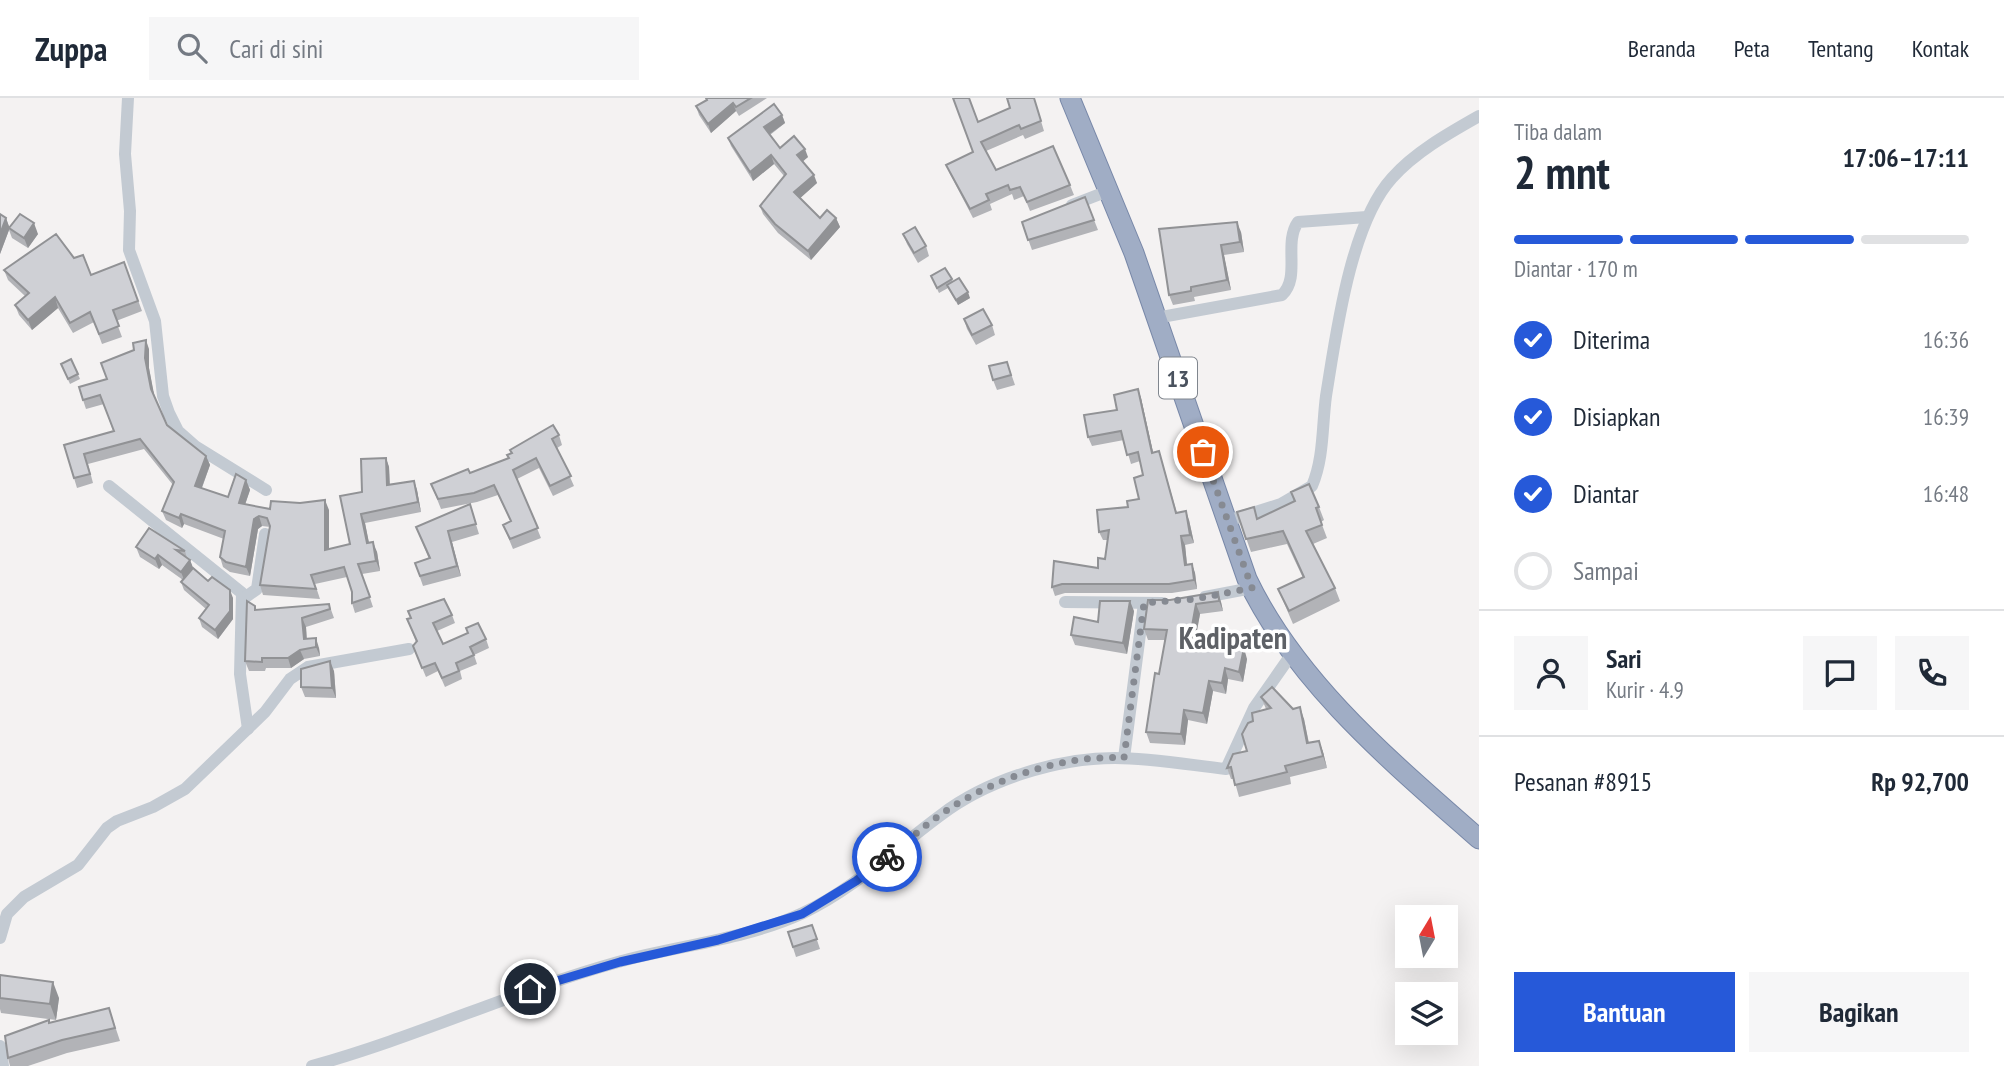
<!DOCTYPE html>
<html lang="id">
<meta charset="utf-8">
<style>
body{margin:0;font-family:"PT Sans Narrow",sans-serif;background:#f6f6f7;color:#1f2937;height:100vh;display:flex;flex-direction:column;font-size:26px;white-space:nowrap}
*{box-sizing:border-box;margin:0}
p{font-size:23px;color:#747a83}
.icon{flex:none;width:38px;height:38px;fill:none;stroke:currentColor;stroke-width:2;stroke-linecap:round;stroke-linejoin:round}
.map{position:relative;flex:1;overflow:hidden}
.drawer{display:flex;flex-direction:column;background:#fff;width:525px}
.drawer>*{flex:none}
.needle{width:46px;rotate:10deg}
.buttons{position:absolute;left:1395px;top:807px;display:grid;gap:14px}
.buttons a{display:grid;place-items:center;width:63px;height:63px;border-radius:0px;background:#fff;box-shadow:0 7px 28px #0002;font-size:35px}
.pin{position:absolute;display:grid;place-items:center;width:60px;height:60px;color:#fff;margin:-30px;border:4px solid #fff;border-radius:50%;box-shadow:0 2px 7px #0007}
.courier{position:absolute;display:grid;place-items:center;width:70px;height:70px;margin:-35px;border:5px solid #2659d9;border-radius:50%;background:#fff;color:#222;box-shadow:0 2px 9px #0007}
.summary em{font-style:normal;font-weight:700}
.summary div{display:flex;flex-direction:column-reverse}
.summary{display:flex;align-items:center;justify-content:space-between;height:119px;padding:0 35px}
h1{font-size:46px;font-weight:700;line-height:52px}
.bar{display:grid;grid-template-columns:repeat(4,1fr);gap:10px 7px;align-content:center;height:84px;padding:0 35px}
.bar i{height:9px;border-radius:5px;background:#e0e1e3}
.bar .on{background:#2659d9}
.bar p{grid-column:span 4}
.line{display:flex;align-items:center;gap:18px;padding:0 35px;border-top:2px solid #e0e1e3}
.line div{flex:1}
.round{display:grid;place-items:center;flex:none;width:74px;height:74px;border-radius:0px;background:#f6f6f7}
ol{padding:0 35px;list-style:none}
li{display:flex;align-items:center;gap:21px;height:77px}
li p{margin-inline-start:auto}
li .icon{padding:7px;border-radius:50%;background:#2659d9;color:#fff;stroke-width:4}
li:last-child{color:#747a83}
li i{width:38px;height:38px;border:4px solid #e0e1e3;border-radius:50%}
.primary-button{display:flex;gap:14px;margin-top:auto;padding:14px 35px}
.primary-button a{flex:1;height:80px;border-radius:0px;background:#2659d9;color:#fff;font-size:28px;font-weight:700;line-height:80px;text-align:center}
.primary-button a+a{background:#f6f6f7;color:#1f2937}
header{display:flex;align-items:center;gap:42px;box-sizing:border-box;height:98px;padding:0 35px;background:#fff;border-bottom:2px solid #e0e1e3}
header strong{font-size:33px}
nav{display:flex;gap:38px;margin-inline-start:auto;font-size:24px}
.search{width:490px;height:63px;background:#f6f6f7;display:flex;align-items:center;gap:18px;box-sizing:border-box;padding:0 24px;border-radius:0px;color:#747a83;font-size:26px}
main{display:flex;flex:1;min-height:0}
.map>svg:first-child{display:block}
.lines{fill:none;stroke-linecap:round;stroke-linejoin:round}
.trunk-casing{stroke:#7888a8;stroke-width:21}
.minor{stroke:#c3cad2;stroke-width:12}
.trunk{stroke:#a0adc5;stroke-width:19}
.wall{fill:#b2b3b7}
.shaded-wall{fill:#919295}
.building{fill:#cfd0d5;stroke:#919295;stroke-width:2}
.done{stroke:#868a92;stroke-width:7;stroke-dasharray:0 12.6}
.route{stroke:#2659d9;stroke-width:9}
.labels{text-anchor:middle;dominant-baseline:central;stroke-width:7;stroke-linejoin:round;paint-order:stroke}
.shield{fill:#fff;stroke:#80868e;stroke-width:2}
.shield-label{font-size:24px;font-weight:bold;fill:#4a525e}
.quarter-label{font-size:30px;font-weight:bold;fill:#5e6166;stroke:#fff}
</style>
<header>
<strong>Zuppa</strong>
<div class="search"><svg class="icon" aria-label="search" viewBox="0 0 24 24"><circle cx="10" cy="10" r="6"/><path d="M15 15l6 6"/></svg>Cari di sini</div>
<nav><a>Beranda</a><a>Peta</a><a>Tentang</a><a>Kontak</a></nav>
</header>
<main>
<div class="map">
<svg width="1479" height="968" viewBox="0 0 1479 968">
<rect width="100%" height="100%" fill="#f4f2f2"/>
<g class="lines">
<defs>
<path id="trunk" d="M1070 0 1134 155 1247 481C1297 586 1393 665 1479 741"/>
</defs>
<use href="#trunk" class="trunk-casing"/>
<g class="minor">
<polyline points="128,0 125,56 130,113 129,152 155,223 163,298 169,315 178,333 195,348 266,392"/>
<polyline points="1072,107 1108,93"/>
<path d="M1156 220 1282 197C1301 179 1283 145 1298 124L1367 119"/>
<polyline points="109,388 242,495 240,576 248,631"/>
<path d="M1227 423 1281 406 1312 388C1324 360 1322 328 1326 298 1336 237 1350 126 1392 80 1415 54 1449 35 1479 18"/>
<polyline points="1205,499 1252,490"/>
<polyline points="243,501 257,491 265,436"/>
<polyline points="1065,504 1162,505"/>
<polyline points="1124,660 1144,505"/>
<polyline points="0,840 7,816 24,799 78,767 107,730 117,723 153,709 185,691 265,614 290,581 308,569 409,551"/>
<polyline points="0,948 3,968"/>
<path d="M312 968C417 939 514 893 618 864 679 847 745 842 803 815 854 791 896 750 941 717 987 682 1057 660 1115 660 1151 660 1190 667 1226 671L1254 610 1291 557"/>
</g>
<use href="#trunk" class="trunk"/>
</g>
<g class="wall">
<polygon points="706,0 767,0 739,18 736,13 711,35 699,17 696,8 706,2"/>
<polygon points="1034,0 1044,33 1025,41 1023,37 986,53 996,72 1070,87 1074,97 1030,113 1024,98 1014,102 1012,96 990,106 992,112 973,120 950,76 946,67 973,54 978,24"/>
<polygon points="782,17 785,25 770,37 780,50 808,59 802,63 817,85 800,100 820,120 836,120 840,129 811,162 778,135 763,116 760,108 784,78 774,66 753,83 731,48 728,40"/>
<polygon points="1085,99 1098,132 1032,152 1022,124"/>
<polygon points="0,116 6,120 9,129 38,136 28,150 12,140 9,132 0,156"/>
<polygon points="1159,131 1241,134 1244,154 1224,157 1231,192 1194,199 1195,203 1173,207 1169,197"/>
<polygon points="903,136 926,148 929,158 918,165 907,146"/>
<polygon points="74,160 91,177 124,164 142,213 116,223 122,239 102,246 94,224 73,235 58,210 32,232 19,217 15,207 25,198 8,182 4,172"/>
<polygon points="931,178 952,181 953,184 970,200 958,207 948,190 939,195"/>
<polygon points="964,221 992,227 995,237 976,247 967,231"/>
<polygon points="149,251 149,270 154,298 167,327 206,358 210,367 202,390 228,399 246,382 250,392 245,407 270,411 329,412 329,451 350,446 362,394 386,360 389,369 390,387 414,383 417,392 421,414 365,425 369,445 377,454 380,473 362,476 373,509 355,515 352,505 352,494 347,479 315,486 320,501 263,497 260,487 270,429 262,428 258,431 250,478 230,474 223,469 220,459 224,441 184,426 182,430 166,422 162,413 173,387 144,351 88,366 93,385 77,390 64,347 113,333 104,306 86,311 83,302 107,281 134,252"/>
<polygon points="71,261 80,281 70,286 61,266"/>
<polygon points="1007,264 1015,287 997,292 993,282"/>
<polygon points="1138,291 1141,300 1153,354 1159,353 1177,415 1189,422 1194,445 1185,447 1187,467 1192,466 1195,475 1197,491 1172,495 1065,495 1055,498 1052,489 1098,470 1105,461 1108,442 1103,442 1099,434 1128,409 1139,401 1143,377 1140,363 1131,366 1124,342 1092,348 1088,339"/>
<polygon points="559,337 562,347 557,350 574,388 553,398 539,370 517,381 541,440 513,451 503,427 511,424 498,397 477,404 441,411 431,386 470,375 508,360 512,355 510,352"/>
<polygon points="1291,394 1319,409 1324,422 1321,424 1327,440 1313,446 1335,490 1340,503 1293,526 1278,491 1303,480 1287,446 1251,454 1237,414 1258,420 1294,404"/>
<polygon points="473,417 479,436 452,444 461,478 423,488 415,465 429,461 416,429"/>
<polygon points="136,449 185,453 187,460 190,462 193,471 208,483 233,500 233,521 218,541 202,529 199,520 206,511 184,492 181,484 183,482 162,467 159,471 140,459"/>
<polygon points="1218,494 1221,504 1223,513 1200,516 1195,540 1247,561 1243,584 1228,581 1226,596 1213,593 1207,626 1188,622 1185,647 1150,645 1146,634 1159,576 1165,542 1148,542 1144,531 1170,502"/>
<polygon points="329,506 334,520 306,529 307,541 319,550 320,558 304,561 291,570 266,570 265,573 249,573 245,563 255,508 256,512"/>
<polygon points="1134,513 1127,556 1075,547 1071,537"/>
<polygon points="452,517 455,525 437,533 443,546 486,541 489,550 474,557 477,566 460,573 462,581 445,589 438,573 426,579 413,548 416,544 407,521"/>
<polygon points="334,573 336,600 305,599 301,589"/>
<polygon points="1261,599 1293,611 1304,621 1309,645 1319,643 1323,654 1327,670 1290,679 1291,686 1239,699 1234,681 1231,681 1227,670 1247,653 1253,623 1266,611"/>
<polygon points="812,827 820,851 796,859 788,834"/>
<polygon points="0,877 59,900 56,922 1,915 0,911"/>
<polygon points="109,910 120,943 67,955 28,968 10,968 8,960 50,925"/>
</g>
<g class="shaded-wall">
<polygon points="733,5 736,13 711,35 708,26"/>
<polygon points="782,17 785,25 767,38 764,29"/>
<polygon points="805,51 808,59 800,66 797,57"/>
<polygon points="771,57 774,66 753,83 750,74"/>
<polygon points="814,77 817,85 797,103 794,94"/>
<polygon points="6,120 10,131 9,130 9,132 0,156 0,136"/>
<polygon points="836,120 840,129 811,162 808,153"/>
<polygon points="1237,124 1241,134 1244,154 1240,144"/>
<polygon points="34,125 38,136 28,150 24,140"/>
<polygon points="1221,147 1224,157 1231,192 1227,182"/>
<polygon points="968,194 970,200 958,207 956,202"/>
<polygon points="55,199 58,210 32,232 28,222"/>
<polygon points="146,242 149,251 149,270 155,301 151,291 145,260"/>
<polygon points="1138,291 1141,300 1155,363 1152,355"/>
<polygon points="206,358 210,367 199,397 195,388"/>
<polygon points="386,360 389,369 390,397 387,387"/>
<polygon points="246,382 250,392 242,415 239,405"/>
<polygon points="414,383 417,392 421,414 418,404"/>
<polygon points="325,402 329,412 329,462 325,452"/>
<polygon points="1186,413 1189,422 1194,445 1190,437"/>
<polygon points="181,416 184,426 182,430 179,420"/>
<polygon points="361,416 365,425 371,455 367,445"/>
<polygon points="259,418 262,428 258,431 250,478 246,469 254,421"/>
<polygon points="448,433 452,444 461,478 457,468"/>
<polygon points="1181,438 1185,447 1188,476 1185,467"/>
<polygon points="373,444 377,454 380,473 376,463"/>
<polygon points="158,457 162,467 159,471 155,461"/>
<polygon points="190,462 194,472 185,484 181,474"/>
<polygon points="1192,466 1195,475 1197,491 1194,482"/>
<polygon points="230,492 233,500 233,521 218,541 215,532"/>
<polygon points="1218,494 1221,504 1223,513 1219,503"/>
<polygon points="1130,503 1134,513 1127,556 1123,545"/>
<polygon points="1196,506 1200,516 1194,550 1190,539"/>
<polygon points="302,520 306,529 307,550 304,541"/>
<polygon points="316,540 319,550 320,558 316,549"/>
<polygon points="1244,550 1247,561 1243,584 1239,574"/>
<polygon points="300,552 304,561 291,570 288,560"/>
<polygon points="330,563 334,573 336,600 332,590"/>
<polygon points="1225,570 1228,581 1226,596 1222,585"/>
<polygon points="1209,583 1213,593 1207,626 1203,615"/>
<polygon points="1300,609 1304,621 1311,657 1307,645"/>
<polygon points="1184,612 1188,622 1185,647 1181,636"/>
<polygon points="1319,643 1323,654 1327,670 1323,658"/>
<polygon points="53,884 59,900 56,922 50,906"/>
</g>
<g class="building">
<polygon points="706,0 751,0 736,9 733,5 708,26 696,8 707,2"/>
<polygon points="953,0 969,0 978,24 1010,10 1007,0 1034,0 1041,23 1021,31 1019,27 981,44 996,72 1053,48 1070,87 1027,104 1020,89 1010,92 1008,87 986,96 989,102 970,111 946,67 973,54"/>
<polygon points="774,6 782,17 764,29 780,50 794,38 805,51 797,57 814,77 794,94 820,120 827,112 836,120 808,153 775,126 760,108 786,76 771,57 750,74 728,40"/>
<polygon points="1085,99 1094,122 1028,142 1022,124"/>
<polygon points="0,116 6,120 0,136"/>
<polygon points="20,116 34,125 24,140 9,130"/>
<polygon points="1237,124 1240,144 1221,147 1227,182 1191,189 1191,193 1169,197 1159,131"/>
<polygon points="915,129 926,148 914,155 903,136"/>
<polygon points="56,136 74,160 83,157 91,177 124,164 138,203 113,212 119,228 99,236 90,214 70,225 55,199 28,222 15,207 29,195 4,172"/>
<polygon points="945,170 952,181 937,190 931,178"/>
<polygon points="959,180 968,194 956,202 947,187"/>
<polygon points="983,211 992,227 972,237 964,221"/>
<polygon points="146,242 145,260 151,291 167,327 206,358 195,388 228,399 236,376 246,382 239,405 270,411 271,403 300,405 325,402 325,452 350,446 340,398 362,394 361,361 386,360 387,387 414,383 418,404 361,416 367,445 373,444 376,463 358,466 370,499 352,505 352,494 344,469 311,477 316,491 260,487 270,428 267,420 259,418 254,421 246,469 226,464 220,459 225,433 181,416 179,420 162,413 174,384 140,341 84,356 90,376 74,380 64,347 114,333 100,297 83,302 79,289 107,281 101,265 134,252 133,245"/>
<polygon points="71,261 78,276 68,281 61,266"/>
<polygon points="1007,264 1011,277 993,282 989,268"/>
<polygon points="1138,291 1152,355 1159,353 1176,415 1186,413 1190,437 1181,438 1185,467 1192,466 1194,482 1169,486 1062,486 1052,489 1054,463 1098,470 1098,460 1105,461 1109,432 1099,434 1097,412 1128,409 1127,403 1139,401 1134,380 1143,377 1138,354 1127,357 1121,333 1088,339 1084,317 1117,312 1114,297"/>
<polygon points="553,327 559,337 552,341 571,378 550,388 536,360 513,372 538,430 510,441 503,427 511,423 494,387 474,395 438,401 431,386 468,371 470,375 509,360 507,357 512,355 510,352"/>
<polygon points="1309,386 1319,409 1316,410 1322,427 1306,433 1335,490 1289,513 1278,491 1304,479 1283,433 1246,441 1237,414 1254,409 1257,421 1295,403 1291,394"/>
<polygon points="470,406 476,426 448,433 457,468 420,478 415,465 430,460 416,429"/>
<polygon points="149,430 185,453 176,452 190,462 181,474 158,457 155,461 136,449"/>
<polygon points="193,470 208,483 212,479 230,492 230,513 215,532 199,520 209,507 181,484"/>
<polygon points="1218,494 1219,503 1196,506 1190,539 1244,550 1239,574 1225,570 1222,585 1209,583 1203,615 1184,612 1181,636 1146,634 1155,575 1159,576 1167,532 1144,531 1148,502 1170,502"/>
<polygon points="444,501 452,517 433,525 443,546 468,535 466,530 478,525 486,541 470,549 474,557 456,565 459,573 442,580 435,565 422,570 413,548 417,543 407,521 411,520 408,513"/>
<polygon points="247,503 255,508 255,512 329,506 330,511 302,520 304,541 316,540 316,549 300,552 288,560 262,560 262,564 245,563"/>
<polygon points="1100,503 1130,503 1123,545 1071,537 1074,519 1098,524"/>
<polygon points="330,563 332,590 301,589 301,571"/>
<polygon points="1272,589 1293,611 1300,609 1307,645 1319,643 1323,658 1285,668 1287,674 1235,687 1231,669 1227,670 1233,656 1247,653 1242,636 1248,625 1253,623 1252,615 1271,610 1261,599"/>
<polygon points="812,827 817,841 793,849 788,834"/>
<polygon points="0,877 53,884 50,906 0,900"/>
<polygon points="109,910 115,930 62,942 8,960 5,938 49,922 49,925"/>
</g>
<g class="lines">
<path class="done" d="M887 759C906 745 923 728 943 715 992 681 1064 656 1124 660L1144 505 1195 501 1252 490 1203 354"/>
<polyline class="route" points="530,891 620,864 718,842 802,816 856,783 887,759"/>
</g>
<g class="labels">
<rect class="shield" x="1159" y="259.5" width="38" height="41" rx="5"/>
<g class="shield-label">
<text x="1178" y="280">13</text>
</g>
<g class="quarter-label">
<text x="1233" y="539">Kadipaten</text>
</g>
</g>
</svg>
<div class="buttons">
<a><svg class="needle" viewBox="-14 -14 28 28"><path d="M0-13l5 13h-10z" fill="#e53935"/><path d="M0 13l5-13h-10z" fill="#747a83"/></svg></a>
<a><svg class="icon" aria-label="layers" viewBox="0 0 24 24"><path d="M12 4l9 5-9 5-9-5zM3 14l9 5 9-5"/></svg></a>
</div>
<div class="pin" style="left:1203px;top:354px;background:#ea580c"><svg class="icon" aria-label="bag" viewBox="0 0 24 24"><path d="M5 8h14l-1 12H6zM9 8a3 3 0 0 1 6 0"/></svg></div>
<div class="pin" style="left:530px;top:891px;background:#1f2937"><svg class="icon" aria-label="home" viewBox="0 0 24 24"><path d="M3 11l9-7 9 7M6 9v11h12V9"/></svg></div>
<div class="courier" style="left:887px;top:759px"><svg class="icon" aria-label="bike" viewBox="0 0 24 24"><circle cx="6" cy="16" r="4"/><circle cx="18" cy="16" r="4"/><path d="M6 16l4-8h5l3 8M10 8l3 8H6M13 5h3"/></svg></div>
</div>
<section class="drawer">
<div class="summary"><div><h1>2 mnt</h1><p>Tiba dalam</p></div><em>17:06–17:11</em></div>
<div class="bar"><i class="on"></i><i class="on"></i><i class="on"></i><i></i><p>Diantar · 170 m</p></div>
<ol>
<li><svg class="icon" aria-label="check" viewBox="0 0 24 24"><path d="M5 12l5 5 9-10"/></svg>Diterima<p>16:36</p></li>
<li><svg class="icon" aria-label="check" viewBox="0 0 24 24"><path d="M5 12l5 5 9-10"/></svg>Disiapkan<p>16:39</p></li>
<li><svg class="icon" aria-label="check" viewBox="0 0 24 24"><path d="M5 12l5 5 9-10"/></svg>Diantar<p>16:48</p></li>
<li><i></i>Sampai</li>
</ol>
<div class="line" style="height:126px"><a class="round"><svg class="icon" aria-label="person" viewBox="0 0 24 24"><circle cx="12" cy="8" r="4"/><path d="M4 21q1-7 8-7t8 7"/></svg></a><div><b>Sari</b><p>Kurir · 4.9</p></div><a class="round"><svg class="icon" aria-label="chat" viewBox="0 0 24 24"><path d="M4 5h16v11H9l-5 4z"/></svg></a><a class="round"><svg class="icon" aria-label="phone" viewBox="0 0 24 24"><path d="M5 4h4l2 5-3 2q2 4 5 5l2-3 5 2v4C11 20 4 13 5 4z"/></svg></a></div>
<div class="line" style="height:91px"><div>Pesanan #8915</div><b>Rp 92,700</b></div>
<div class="primary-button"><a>Bantuan</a><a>Bagikan</a></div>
</section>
</main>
